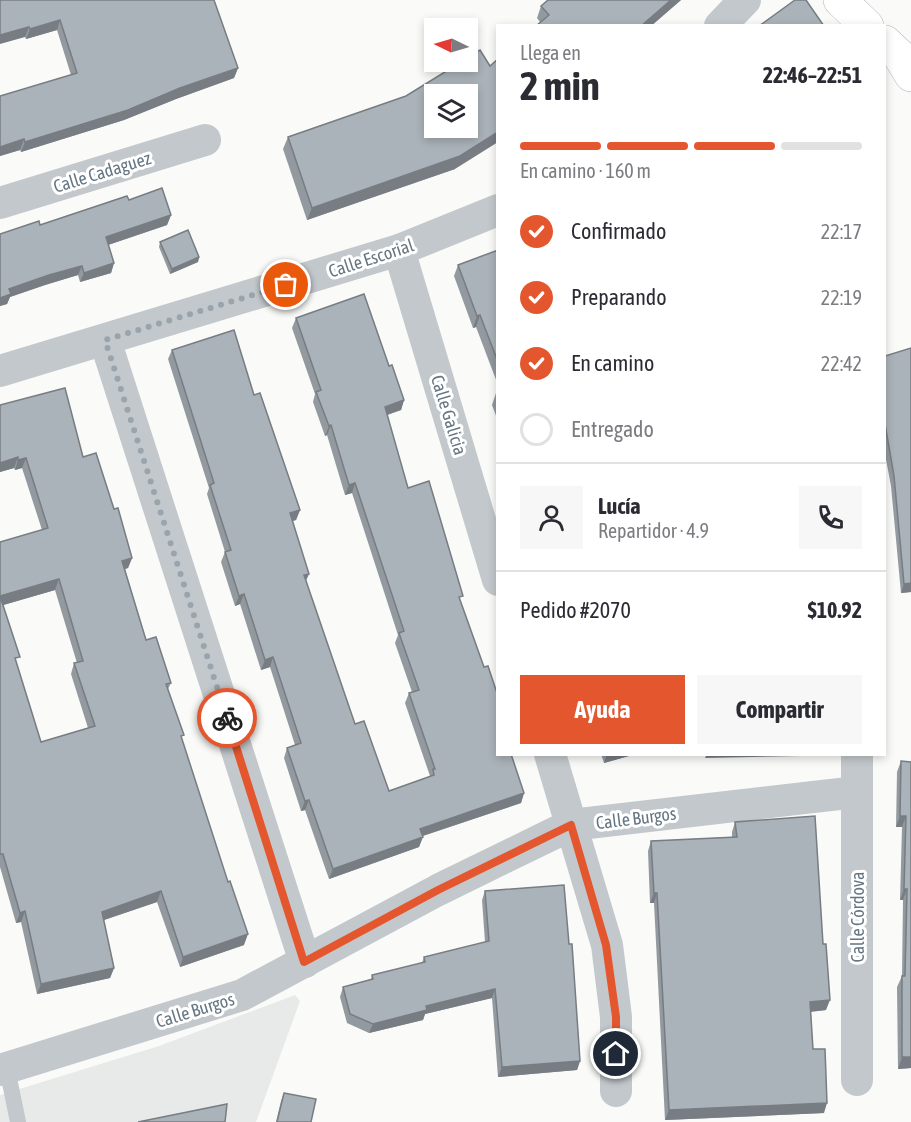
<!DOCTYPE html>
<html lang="es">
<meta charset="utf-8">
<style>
body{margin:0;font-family:"Asap Condensed",sans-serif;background:#f7f7f7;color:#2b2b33;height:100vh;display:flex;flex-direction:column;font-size:22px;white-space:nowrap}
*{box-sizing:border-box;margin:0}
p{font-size:20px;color:#7c7c81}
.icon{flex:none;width:33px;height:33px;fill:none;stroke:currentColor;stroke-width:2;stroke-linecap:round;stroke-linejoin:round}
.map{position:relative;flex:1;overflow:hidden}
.side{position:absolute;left:496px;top:24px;width:390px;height:732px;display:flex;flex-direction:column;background:#fff;border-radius:0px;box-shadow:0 3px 9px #0003}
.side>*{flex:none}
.needle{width:39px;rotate:275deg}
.controls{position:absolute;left:424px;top:18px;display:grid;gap:12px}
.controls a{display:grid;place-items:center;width:54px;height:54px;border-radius:0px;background:#fff;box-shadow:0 3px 9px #0003;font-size:30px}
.pin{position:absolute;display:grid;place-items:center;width:51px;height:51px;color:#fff;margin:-26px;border:3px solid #fff;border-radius:50%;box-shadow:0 2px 6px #0007}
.courier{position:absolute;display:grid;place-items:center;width:60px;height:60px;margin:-30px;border:4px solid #e4572e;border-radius:50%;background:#fff;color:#222;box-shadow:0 2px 8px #0007}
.head em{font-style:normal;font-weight:700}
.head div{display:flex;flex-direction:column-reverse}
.head{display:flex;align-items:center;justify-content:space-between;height:102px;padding:0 24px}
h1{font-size:39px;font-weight:700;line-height:45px}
.bar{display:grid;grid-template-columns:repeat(4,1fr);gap:9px 6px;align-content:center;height:72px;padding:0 24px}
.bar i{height:8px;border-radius:4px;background:#e1e1e2}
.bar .current{background:#e4572e}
.bar p{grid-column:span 4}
.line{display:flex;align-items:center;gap:15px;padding:0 24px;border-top:2px solid #e1e1e2}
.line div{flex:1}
.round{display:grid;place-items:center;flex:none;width:63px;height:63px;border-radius:0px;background:#f7f7f7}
ol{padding:0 24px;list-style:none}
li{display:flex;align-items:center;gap:18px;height:66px}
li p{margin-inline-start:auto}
li .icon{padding:6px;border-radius:50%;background:#e4572e;color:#fff;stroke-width:4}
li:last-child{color:#7c7c81}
li i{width:33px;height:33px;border:3px solid #e1e1e2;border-radius:50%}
.action{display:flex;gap:12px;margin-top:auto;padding:12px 24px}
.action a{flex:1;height:69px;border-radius:0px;background:#e4572e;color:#fff;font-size:24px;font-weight:700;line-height:69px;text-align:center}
.action a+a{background:#f7f7f7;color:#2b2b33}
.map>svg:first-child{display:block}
.built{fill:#e8e9e9}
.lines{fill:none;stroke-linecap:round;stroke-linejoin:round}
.secondary-casing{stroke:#b3babf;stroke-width:34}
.lane{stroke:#c3c8cc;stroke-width:16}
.street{stroke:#c3c8cc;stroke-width:32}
.secondary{stroke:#fff;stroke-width:33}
.wall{fill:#929a9f;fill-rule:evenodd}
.shaded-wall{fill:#777d82}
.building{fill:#aab3b9;stroke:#777d82;stroke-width:1.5;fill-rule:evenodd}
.done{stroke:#99a4ac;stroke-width:6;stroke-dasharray:0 10.8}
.route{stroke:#e4572e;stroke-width:8}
.labels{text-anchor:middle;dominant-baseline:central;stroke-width:6;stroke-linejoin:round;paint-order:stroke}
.street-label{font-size:18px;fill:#657683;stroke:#fff}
</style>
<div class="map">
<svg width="911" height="1122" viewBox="0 0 911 1122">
<rect width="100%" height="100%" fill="#fafaf8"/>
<polygon class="built" points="295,995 300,1001 256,1122 0,1122 0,1095 159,1046"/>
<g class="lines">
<defs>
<g id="secondary">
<polyline points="840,0 867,26"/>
<polyline points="885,42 899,55 911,75"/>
</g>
</defs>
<use href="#secondary" class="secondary-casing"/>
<polyline class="lane" points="7,1068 18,1122"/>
<g class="street">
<polyline points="720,26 745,0"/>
<polyline points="0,203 205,140"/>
<polyline points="399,250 498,580"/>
<polyline points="105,340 305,962"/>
<polyline points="0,371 399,250 498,210"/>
<polyline points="550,754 607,945 616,1017 616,1091"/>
<polyline points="857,754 857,1080"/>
<polyline points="0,1070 242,995 438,890 571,825 857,792"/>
</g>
<use href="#secondary" class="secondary"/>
</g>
<g class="wall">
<polygon points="0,0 238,68 234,78 176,99 124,120 21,152 20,150 0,156 71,75 57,30 26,39 25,37"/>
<polygon points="681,0 651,26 536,26 540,22 537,18 541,6"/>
<polygon points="288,137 455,169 307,220 283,149"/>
<polygon points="171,215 167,225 108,245 114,263 111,273 80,282 78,275 45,285 10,297 7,304 0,306 0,234 40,225"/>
<polygon points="160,242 199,257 198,262 170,274 159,247"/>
<polygon points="498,250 498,385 476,327 473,328 454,276 458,265"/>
<polygon points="296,318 389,366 404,400 401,410 387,415 408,488 461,602 498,754 524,793 521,803 423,836 419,847 329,879 305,810 301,811 284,758 287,748 295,745 270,667 261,670 240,604 235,606 221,562 225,552 207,494 209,488 168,359 172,350 254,395 300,510 296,520 292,521 306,582 355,724 389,791 430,776 405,703 409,693 412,692 395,643 398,635 352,493 345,495 327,435 325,436 313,402 315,394 292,328"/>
<polygon points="911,348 911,592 901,593 891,486 885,454 885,356"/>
<polygon points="498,392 498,421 492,405 496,393"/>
<path d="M0 405 83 457 114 509 132 558 128 568 125 569 146 640 171 683 168 689 182 740 244 945 180 967 157 902 104 920 114 968 110 978 37 994 21 922 16 923 0 867V542L42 530 22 468 15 470 14 468 0 472ZM55 590 77 663H74L71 674 88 728 41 742 17 664 3 605Z"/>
<polygon points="601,754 636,754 604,763"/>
<polygon points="901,761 911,762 911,1068 898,1069 897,987 902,976 903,900 900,900 902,827 896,827 897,772"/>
<polygon points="735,822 826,1010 811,1012 813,1049 824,1113 665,1120 654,903 650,903 648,851 651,841 732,837 732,832"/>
<polygon points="485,891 569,944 580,1061 577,1070 498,1077 492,998 425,1014 423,1020 369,1033 347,1023 340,997 343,987 371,979 372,975 422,963 424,957 485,942 482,900"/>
<polygon points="284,1093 311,1122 276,1122 281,1101"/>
</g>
<g class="shaded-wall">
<polygon points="671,0 681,0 651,26 641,26"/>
<polygon points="60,20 57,30 26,39 30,29"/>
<polygon points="29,27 25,37 0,44 0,35"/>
<polygon points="238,68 234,78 176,99 124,120 21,152 25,142"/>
<polygon points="498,132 498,142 455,169 307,220 312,208"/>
<polygon points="24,139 20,150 0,156 0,147"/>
<polygon points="171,215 167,225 102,247 106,237"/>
<polygon points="199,257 198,262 170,274 172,269"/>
<polygon points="114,263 111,273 80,282 84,273"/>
<polygon points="82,266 78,275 45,285 10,297 7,304 0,306 0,298 9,289 49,275"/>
<polygon points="480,315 476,327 473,328 477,316"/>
<polygon points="404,400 401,410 381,417 385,407"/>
<polygon points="331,425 327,435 325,436 329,426"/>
<polygon points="18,457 14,468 0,472 0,463"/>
<polygon points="26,458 22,468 15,470 18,460"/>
<polygon points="355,483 352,493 345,495 349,485"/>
<polygon points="300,510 296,520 286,523 290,513"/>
<polygon points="132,558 128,568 118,571 122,561"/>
<polygon points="309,574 305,583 304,575"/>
<polygon points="59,579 55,590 0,606 0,596"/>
<polygon points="911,583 911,592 901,593 904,584"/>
<polygon points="244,594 240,604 235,606 239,596"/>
<polygon points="273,657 270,667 261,670 265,660"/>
<polygon points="607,754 636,754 604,763"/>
<polygon points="707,754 801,754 800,756 705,758"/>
<polygon points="524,793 521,803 416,838 420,829"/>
<polygon points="309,800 305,810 301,811 305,801"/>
<polygon points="900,816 906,816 902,827 896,827"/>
<polygon points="423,837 419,847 329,879 333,869"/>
<polygon points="904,889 907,889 903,900 900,900"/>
<polygon points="161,891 157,902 98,922 102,912"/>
<polygon points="654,893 657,893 654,903 650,903"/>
<polygon points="25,911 21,922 16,923 20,913"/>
<polygon points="248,934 244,945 180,967 183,957"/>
<polygon points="114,968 110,978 37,994 41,984"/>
<polygon points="495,989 492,998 425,1014 423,1020 369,1033 373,1024 426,1006"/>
<polygon points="830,1000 826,1010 806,1012 810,1002"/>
<polygon points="902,1057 911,1057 911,1068 898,1069"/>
<polygon points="580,1061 577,1070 498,1077 502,1067"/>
<polygon points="827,1103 824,1113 665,1120 669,1110"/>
</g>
<g class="building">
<polygon points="0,0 214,0 238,68 180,88 128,110 25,142 24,139 0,147 0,96 77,73 60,20 30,29 29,27 0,35"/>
<polygon points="548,0 671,0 641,26 536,26 549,15 541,6"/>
<polygon points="795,0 806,0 824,26 759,26"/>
<path d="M480 50 490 66 498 59V132L460 156 312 208 288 137 406 96 461 62H468V57ZM435 94H468V128H435Z"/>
<polygon points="162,188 171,215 106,237 114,263 84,273 82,266 49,275 9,289 11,294 0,298 0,234 39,221 40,225 127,196 129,200"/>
<polygon points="188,230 199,257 172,269 160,242"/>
<polygon points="498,250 498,362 480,315 477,316 458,265"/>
<polygon points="364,294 389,366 392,365 404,400 385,407 408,488 429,481 463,596 459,597 484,667 488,666 498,696 498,754 511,754 524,793 420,829 423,837 333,869 309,800 305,801 287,748 301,743 273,657 265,660 244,594 239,596 225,552 231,550 210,485 214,483 172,350 234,330 254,395 260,393 300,510 290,513 309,574 304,575 355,724 364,721 389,791 434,775 433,769 435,769 409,693 419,690 399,633 404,631 355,483 349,485 331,425 329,426 316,392 321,390 296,318"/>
<polygon points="911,348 911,583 904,584 894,476 885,424 885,356"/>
<path d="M65 388 83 457 96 453 114 509 118 508 132 558 122 561 146 640 156 637 171 683 166 684 184 735 181 736 228 882 230 881 248 934 183 957 161 891 102 912 114 968 41 984 25 911 20 913 3 854H0V542L48 528 26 458 18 460V457L0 463V405ZM59 579 83 661 74 663 95 726 41 742 15 658 20 657 0 596Z"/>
<polygon points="901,761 911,762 911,1057 902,1057 902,976 905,976 907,889 904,889 906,816 900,816"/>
<polygon points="815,816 823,944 826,944 830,1000 810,1002 813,1049 825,1049 827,1103 669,1110 657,893 654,893 651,841 737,837 735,822"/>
<polygon points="564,885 569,944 572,944 580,1061 502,1067 495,989 426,1006 427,1010 373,1024 350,1014 343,987 373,979 372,975 425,962 424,957 489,941 485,891"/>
<polygon points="284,1093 316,1099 311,1122 277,1122"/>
<polygon points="227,1104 225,1122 138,1122"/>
</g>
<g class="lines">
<polyline class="done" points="227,718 105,340 286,285"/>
<polyline class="route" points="227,718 304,962 438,890 571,825 606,945 616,1017 616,1054"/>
</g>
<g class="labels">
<g class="street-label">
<text transform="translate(102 172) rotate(-17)">Calle Cadaguez</text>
<text transform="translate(371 258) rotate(-18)">Calle Escorial</text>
<text transform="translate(449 415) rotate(73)">Calle Galicia</text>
<text transform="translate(636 818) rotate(-7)">Calle Burgos</text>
<text transform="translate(857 917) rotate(-90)">Calle Córdova</text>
<text transform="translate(195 1010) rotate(-17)">Calle Burgos</text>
</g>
</g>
</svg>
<div class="controls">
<a><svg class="needle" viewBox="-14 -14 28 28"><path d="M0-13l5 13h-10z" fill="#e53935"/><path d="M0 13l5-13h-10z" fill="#7c7c81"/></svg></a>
<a><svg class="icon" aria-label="layers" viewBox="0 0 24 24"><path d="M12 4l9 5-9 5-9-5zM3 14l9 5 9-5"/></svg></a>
</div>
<div class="pin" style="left:286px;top:285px;background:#ea580c"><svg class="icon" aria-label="bag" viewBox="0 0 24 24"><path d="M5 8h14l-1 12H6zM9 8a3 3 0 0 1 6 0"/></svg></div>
<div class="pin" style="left:616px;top:1054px;background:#1f2937"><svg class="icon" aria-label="home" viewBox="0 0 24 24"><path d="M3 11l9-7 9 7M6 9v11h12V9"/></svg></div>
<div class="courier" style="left:227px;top:718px"><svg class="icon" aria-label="bike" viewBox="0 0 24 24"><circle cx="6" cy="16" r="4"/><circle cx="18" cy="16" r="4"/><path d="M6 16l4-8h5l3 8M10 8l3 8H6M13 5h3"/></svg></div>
<section class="side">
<div class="head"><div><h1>2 min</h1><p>Llega en</p></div><em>22:46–22:51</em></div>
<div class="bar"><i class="current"></i><i class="current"></i><i class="current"></i><i></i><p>En camino · 160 m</p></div>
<ol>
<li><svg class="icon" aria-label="check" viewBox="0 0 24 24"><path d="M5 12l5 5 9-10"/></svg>Confirmado<p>22:17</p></li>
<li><svg class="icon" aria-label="check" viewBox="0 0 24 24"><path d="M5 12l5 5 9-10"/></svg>Preparando<p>22:19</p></li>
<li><svg class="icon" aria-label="check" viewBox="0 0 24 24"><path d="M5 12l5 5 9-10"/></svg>En camino<p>22:42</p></li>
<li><i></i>Entregado</li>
</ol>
<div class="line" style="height:108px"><a class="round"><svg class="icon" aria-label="person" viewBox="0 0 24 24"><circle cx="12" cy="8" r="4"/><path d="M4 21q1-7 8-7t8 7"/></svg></a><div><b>Lucía</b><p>Repartidor · 4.9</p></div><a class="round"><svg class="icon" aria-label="phone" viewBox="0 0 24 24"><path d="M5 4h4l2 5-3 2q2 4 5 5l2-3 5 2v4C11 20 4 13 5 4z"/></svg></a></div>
<div class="line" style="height:78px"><div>Pedido #2070</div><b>$10.92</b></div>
<div class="action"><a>Ayuda</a><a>Compartir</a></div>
</section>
</div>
